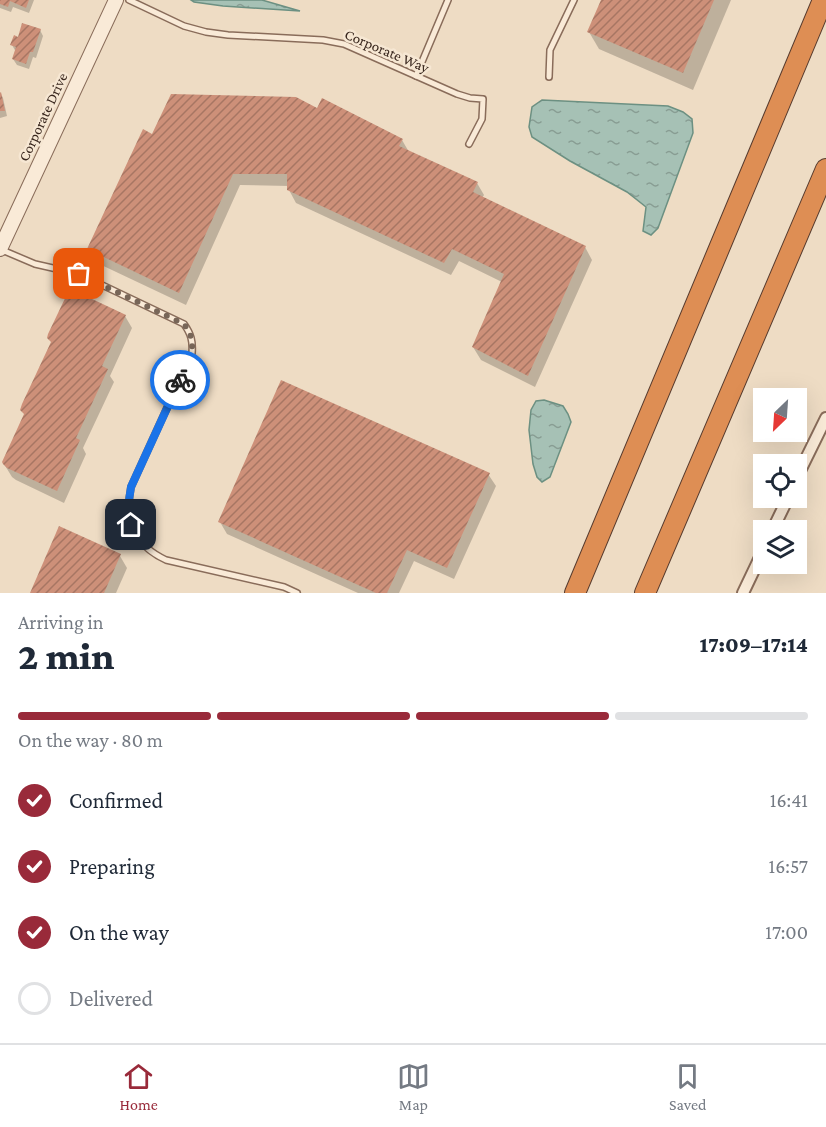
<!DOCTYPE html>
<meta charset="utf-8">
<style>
body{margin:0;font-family:"Crimson Pro",serif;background:#f2f2f3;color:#1f2937;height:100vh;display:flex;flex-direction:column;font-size:22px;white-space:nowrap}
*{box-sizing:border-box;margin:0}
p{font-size:20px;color:#747a83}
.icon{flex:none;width:33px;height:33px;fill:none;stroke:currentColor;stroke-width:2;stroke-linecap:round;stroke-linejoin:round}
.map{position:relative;height:593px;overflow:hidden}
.drawer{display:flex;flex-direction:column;background:#fff;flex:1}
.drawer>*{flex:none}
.needle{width:39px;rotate:205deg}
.controls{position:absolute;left:753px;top:388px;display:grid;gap:12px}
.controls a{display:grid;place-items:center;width:54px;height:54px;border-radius:0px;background:#fff;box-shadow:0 6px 24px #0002;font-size:30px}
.pin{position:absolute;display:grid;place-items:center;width:51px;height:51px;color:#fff;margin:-26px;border-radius:12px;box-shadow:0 3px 9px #0006}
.courier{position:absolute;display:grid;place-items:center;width:60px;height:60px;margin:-30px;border:4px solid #1a73e8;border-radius:50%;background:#fff;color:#222;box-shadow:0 2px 8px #0007}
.summary em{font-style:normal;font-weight:800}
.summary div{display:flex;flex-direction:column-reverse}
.summary{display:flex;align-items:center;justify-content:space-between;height:102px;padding:0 18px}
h1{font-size:39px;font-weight:800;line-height:45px}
.bar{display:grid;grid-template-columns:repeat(4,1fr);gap:9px 6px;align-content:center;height:72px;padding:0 18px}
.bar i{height:8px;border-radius:4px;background:#e0e1e3}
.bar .on{background:#992a3a}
.bar p{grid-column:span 4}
ol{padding:0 18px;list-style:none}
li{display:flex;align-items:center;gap:18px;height:66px}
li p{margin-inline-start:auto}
li .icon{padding:6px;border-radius:50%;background:#992a3a;color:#fff;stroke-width:4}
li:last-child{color:#747a83}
li i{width:33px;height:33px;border:3px solid #e0e1e3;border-radius:50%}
.tabs{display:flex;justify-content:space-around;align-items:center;height:84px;border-top:2px solid #e0e1e3;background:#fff;font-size:16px;color:#747a83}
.tabs a{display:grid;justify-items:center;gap:3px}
.tabs .on{color:#992a3a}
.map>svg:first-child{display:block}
.water{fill:url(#water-ripples);stroke:#6c9082;stroke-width:1.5}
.shadow{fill:#0003}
.building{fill:url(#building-hatch)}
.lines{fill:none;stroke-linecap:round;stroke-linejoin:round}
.service-casing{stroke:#896c5a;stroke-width:8}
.minor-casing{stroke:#896c5a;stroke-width:14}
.tertiary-casing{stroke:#896c5a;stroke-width:16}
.motorway-casing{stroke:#573b2e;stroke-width:22}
.service{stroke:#f9ead7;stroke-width:5}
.minor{stroke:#f9ead7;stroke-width:10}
.tertiary{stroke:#f9ead7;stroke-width:14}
.motorway{stroke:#de8e54;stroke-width:20}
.done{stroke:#786658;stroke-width:6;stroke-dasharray:0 10.8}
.route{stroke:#1a73e8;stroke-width:8}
.labels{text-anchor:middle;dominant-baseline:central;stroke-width:5;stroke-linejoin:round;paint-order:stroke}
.street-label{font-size:15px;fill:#39271e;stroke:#f6e7d3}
</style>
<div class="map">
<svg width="826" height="593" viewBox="0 0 826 593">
<defs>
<pattern id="water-ripples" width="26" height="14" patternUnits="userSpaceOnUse" patternTransform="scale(1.5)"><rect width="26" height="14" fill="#a6c1b5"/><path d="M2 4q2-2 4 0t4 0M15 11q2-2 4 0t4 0" fill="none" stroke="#889d93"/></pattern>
<pattern id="building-hatch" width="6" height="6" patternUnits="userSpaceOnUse" patternTransform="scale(1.5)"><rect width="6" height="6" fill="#cd9079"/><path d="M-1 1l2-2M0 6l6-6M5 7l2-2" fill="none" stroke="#a77663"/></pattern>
</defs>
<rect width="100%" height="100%" fill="#eedcc4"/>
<g class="water">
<polygon points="191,0 262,0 300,11 223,6 194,2"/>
<polygon points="542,100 668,106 683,112 692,119 693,133 658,228 651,235 643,231 646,207 627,192 570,161 532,137 529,127 532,107"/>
<polygon points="544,400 563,406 568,414 571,422 550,477 542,482 537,477 533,464 529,430 531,410 536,401"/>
</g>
<g class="shadow">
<polygon points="0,0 34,0 29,13 13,7 11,12 0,8"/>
<polygon points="602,0 731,0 693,90 599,49 589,32"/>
<polygon points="40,30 43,36 36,58 33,57 29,69 17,65 13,59 16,52 12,45 19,39"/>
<polygon points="0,92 3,98 7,116 0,118"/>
<polygon points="317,110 402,140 409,152 477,183 484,195 482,198 585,247 592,260 535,387 481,360 473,347 502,282 459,261 451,275 296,203 289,190 289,186 240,185 186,305 95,262 88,249 153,136"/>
<polygon points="125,316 132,328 110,376 114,382 83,448 86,454 64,503 16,480 12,477 4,464"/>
<polygon points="488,474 496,486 454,579 414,561 399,593 358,593 227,534 220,522"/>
<polygon points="60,528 120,556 127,568 116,593 31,593"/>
</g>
<g class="building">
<polygon points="0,0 29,0 26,8 10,1 8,7 0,4"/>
<polygon points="601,0 714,0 683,73 587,32"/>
<polygon points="22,23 41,29 33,52 30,52 26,64 12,59 16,47 10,45 14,35 18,37"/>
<polygon points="1,92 5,111 0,111 0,93"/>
<polygon points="171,94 296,97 317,108 322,98 403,139 399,146 478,182 473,192 586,246 528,376 472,347 504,274 452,249 444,263 287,190 287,174 233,174 179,293 87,249 143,129 152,134"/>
<polygon points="69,290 73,290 126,315 102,366 108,369 76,438 80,440 57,491 7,468 3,464 2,462 24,414 20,410 22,404 51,342 47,338 48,334"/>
<polygon points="281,380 490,473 447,568 407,550 387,593 376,593 218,522"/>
<polygon points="59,526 121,554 104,593 30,593"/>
</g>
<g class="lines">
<defs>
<g id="service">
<polyline points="129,0 184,26 206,32 228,35 323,40 344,44 457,94 470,98 483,99 482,119 469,144"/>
<polyline points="416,76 448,0"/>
<polyline points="549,77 550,50 574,0"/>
<path d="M2 250 35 264 79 274 184 324C191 334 193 341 192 353L131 487C124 521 134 545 166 560L284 587 297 593"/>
</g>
<g id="minor">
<polyline points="796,479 826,418"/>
<polyline points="772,531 788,498"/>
<polyline points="743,593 764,549"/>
</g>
<polyline id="tertiary" points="0,249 116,0"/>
<g id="motorway">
<polyline points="575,593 823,0"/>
<polyline points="645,593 826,169"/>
</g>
</defs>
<use href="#service" class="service-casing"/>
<use href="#minor" class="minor-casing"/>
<use href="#tertiary" class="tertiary-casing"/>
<use href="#motorway" class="motorway-casing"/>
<use href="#service" class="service"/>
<use href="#minor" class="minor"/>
<use href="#tertiary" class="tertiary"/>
<use href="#motorway" class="motorway"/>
</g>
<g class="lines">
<path class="done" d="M79 274 184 324C200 345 189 359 180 380"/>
<polyline class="route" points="131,525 128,507 131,487 180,380"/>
</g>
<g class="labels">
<g class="street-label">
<text transform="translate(387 51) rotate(23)">Corporate Way</text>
<text transform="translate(43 117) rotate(-65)">Corporate Drive</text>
</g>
</g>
</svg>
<div class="controls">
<a><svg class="needle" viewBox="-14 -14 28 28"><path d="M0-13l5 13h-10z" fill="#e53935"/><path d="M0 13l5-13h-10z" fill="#747a83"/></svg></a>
<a><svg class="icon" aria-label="locate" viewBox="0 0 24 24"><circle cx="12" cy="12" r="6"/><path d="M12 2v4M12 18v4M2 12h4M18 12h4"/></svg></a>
<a><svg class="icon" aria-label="layers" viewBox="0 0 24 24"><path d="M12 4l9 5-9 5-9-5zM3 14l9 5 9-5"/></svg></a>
</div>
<div class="pin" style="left:79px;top:274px;background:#ea580c"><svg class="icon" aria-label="bag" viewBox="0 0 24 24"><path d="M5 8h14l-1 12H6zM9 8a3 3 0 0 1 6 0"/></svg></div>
<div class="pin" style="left:131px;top:525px;background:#1f2937"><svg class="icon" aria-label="home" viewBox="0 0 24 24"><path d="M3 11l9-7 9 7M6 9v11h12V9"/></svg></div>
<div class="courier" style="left:180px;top:380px"><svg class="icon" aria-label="bike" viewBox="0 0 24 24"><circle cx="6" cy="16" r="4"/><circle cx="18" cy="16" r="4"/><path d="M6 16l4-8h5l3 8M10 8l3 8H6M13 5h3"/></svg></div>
</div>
<section class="drawer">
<div class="summary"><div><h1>2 min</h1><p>Arriving in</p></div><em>17:09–17:14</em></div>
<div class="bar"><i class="on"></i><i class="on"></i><i class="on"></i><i></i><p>On the way · 80 m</p></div>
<ol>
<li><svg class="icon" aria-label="check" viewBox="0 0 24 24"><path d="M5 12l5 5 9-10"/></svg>Confirmed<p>16:41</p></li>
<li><svg class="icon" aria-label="check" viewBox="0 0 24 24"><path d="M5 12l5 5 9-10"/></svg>Preparing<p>16:57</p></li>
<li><svg class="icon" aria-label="check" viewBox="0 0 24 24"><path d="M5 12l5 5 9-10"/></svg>On the way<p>17:00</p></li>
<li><i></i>Delivered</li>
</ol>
</section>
<nav class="tabs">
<a class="on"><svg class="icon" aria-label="home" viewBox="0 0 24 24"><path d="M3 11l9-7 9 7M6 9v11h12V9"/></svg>Home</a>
<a><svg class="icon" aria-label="map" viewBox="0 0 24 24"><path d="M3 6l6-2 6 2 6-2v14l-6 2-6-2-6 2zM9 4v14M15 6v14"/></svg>Map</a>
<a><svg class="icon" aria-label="saved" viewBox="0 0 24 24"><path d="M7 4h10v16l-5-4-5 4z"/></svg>Saved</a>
</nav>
